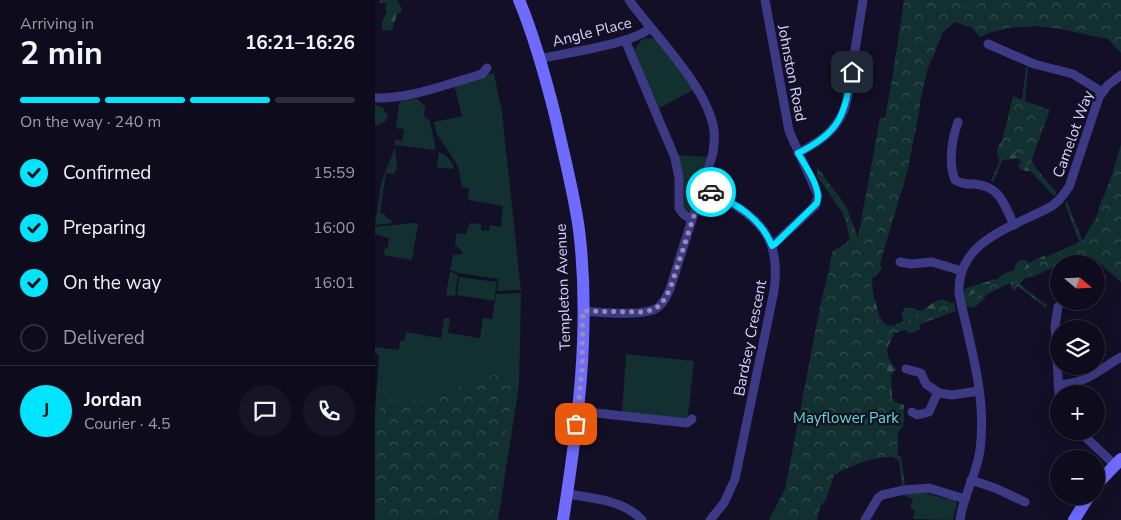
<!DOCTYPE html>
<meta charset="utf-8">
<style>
body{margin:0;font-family:"Nunito Sans",sans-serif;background:#171425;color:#f1f3f6;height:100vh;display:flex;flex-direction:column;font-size:19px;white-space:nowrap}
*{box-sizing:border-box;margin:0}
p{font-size:16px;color:#9b9ba3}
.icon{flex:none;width:28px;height:28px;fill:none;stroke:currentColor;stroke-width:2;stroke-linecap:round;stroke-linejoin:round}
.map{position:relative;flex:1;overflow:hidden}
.side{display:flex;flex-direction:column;background:#0e0b1c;width:375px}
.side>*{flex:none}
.needle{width:32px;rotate:109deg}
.fabs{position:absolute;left:675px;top:255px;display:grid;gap:10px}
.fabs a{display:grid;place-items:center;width:55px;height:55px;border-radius:50%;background:#0e0b1c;box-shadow:0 5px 20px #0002,0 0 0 1px #2e2b3b;font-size:25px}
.pin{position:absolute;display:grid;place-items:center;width:42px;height:42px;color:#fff;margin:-21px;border-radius:10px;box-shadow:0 2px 8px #0006}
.courier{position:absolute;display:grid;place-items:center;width:50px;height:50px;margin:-25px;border:4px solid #00e5ff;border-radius:50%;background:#fff;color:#222;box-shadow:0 1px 6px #0007}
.headline em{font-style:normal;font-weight:700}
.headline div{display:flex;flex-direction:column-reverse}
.headline{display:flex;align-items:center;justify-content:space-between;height:85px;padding:0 20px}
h1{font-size:32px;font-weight:700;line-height:38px}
.bar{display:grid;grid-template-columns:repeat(4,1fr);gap:8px 5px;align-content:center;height:60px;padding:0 20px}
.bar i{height:6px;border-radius:4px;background:#2e2b3b}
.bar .selected{background:#00e5ff}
.bar p{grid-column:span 4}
.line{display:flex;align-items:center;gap:12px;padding:0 20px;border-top:1px solid #2e2b3b}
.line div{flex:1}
.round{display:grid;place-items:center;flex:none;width:52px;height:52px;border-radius:26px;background:#171425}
ol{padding:0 20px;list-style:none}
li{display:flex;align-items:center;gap:15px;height:55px}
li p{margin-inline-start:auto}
li .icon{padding:5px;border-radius:50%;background:#00e5ff;color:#111;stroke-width:4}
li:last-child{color:#9b9ba3}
li i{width:28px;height:28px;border:2px solid #2e2b3b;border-radius:50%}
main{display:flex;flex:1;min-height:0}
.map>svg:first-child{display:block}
.green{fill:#12302f}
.forest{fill:url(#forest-firs)}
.park{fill:url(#park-crowns)}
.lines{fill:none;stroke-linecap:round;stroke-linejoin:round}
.street{stroke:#3d3a85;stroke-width:9}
.secondary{stroke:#6f6bff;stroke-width:12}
.done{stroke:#948fb3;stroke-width:5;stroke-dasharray:0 9}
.route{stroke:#00e5ff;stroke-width:6}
.labels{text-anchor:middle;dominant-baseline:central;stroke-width:4.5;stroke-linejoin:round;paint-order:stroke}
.street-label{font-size:15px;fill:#d9d4ff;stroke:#130f26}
.park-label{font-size:15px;fill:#5fe0c0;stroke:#130f26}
</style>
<main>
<section class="side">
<div class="headline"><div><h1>2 min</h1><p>Arriving in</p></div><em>16:21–16:26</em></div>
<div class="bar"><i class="selected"></i><i class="selected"></i><i class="selected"></i><i></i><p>On the way · 240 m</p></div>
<ol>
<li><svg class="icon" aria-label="check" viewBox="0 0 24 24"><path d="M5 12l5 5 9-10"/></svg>Confirmed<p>15:59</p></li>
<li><svg class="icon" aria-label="check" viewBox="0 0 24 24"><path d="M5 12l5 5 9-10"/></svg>Preparing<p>16:00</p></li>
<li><svg class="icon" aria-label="check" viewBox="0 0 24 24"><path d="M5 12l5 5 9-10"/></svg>On the way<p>16:01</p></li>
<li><i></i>Delivered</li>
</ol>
<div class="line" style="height:90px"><b class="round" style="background:#00e5ff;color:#111">J</b><div><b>Jordan</b><p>Courier · 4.5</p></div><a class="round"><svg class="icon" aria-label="chat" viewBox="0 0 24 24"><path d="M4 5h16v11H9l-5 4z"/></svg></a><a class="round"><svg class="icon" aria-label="phone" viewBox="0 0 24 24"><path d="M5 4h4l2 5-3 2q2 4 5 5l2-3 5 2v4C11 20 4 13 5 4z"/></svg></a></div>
</section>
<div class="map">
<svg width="746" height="520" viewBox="0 0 746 520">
<defs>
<pattern id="forest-firs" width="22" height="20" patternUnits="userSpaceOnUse" patternTransform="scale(1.25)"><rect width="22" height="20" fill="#12302f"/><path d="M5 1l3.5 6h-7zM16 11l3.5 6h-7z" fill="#344d4e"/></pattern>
<pattern id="park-crowns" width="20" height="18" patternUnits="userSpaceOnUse" patternTransform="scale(1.25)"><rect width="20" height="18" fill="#12302f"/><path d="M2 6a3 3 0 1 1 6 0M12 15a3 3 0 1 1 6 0" fill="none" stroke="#344d4e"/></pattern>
</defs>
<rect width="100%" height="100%" fill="#130f26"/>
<g class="green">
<polygon points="270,38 280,39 306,71 318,90 283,109 259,50 266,40"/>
<polygon points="119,73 127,113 146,290 122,291 124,279 84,273 75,270 78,255 87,254 87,251 80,245 81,233 91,234 95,223 106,224 106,230 114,231 115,225 126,227 128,206 93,200 94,188 87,187 83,166 62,134 59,122 87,116 79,84"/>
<polygon points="42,98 49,106 51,105 49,114 51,119 54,119 60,144 60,150 20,145 20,140 27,141 29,129 21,128 24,104 26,101"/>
<polygon points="0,105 8,107 10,113 13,113 11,121 0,126"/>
<polygon points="20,147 22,168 19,174 11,173 5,213 10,214 10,216 19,223 0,225 6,184"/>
<path d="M64 152C71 154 76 161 79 167L77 169 62 167Z"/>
<polygon points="302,155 334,157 316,210 314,211 307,208"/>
<polygon points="36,223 43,224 37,260 9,255 10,248 13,248 14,238 0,234 0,227"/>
<polygon points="75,271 83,275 80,296 71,295"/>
<polygon points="84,277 122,282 119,301 82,295"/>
<polygon points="146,293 144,386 123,520 0,520 0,413 4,355 0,353 0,347 24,350 25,341 29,341 31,332 66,338 69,318 75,318 73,333 105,338 108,318 117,319 121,294"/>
<polygon points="251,354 319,361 313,416 310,419 247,413"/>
<polygon points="548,492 571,499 574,497 580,500 582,503 578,520 538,519 540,510 535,508 538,499 527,495"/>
</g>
<g class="forest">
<path d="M4 0H22L27 9 26 12 22 14 17 31 8 30C5 23 8 19 12 13L10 8 12 5 10 3H5Z"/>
<path d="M630 140C641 147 662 157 660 172L646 170 643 166 646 162 642 158 630 160 624 159C620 152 623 143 630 140Z"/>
<path d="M746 144V282C736 273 720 253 705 255L658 277 650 278 639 291 636 287 635 281 614 289 609 299 599 308 590 306 587 293 589 290C598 284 609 284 619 279L621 280 630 273 639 270 641 264 645 260H651L653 263 669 256 671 257 708 240 722 216 726 201 733 189Z"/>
<path d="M494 275 497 279 498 293 504 315 508 322 520 330C519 336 517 337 515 342 509 351 514 361 521 369L516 375 517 397 520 402 529 405C528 416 532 424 523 432V456L479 328Z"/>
<path d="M567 299 575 302 572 310 544 322 545 327 544 330 537 333 532 332 526 314 530 308H540L545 311C553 308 559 300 567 299Z"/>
</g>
<g class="park">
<path d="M529 0H746V53L733 39 685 29 660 26 633 28 614 33 605 37 597 28 580 22 568 32 552 71 545 102V107L533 169 506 260 505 265 507 269 500 277 495 279C496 294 495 331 519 325L579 302 581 311 508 338 523 456H526L530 485H527L524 461 518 457C497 457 477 465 459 475L451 500 446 505 442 520H394L410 489 447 297 453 275 457 252 475 240 469 215 442 176V167L471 206 483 238 505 118H510L517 80Z"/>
<polygon points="651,67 653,67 650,101 675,110 656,162 682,193 679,196 633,148 618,182 616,181 630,147 626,145 638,96 647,100"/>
<polygon points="746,150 746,282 718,258 705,254 640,281 672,305 671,308 637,282 592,304 591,297 705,244 690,204 692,201 708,242 713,240"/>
<polygon points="137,369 139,385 116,520 0,520 0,434 8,398 32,401 49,399"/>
</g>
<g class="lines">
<g class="street">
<polyline points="390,0 414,131 443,195 440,206 397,246"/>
<path d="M250 40 300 158 304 178V208C307 214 311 217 317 219"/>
<polyline points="613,44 659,64 698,74 727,92"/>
<path d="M164 59C190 53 258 44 275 28"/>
<path d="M0 98C36 99 72 84 107 74L112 68"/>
<path d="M583 122C577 138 573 163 580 180 586 184 592 184 599 184 626 186 629 205 639 225"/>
<path d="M423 153C447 141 466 127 472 100L488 0"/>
<path d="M328 188C338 192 347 198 356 203 393 224 405 248 399 291L360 479 349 503 335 520"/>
<polyline points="525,262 536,264 557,262 587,271"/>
<polyline points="683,307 680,326 684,394"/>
<path d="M208 311C225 312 268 317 282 308 288 304 292 296 295 289L338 153C339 145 340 138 339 130 332 86 280 36 254 0"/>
<polyline points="531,369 546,373 551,384 564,393 577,395 604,391"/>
<path d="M683 385C713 383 722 371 746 357"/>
<polyline points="203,411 312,423 317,419"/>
<polyline points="537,412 542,415 554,412 561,396 564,393"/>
<polyline points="704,431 740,465"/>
<polyline points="596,480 620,488 650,502"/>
<path d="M192 494C217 498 249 500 267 520"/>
<polyline points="490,520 503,498 507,495 529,490 554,488 590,499"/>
<path d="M585 520C588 496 602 474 605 450 612 397 595 345 584 294 581 240 639 227 677 206L684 200 694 187 724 97 733 85 746 75"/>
</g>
<g class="secondary">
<path d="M144 0C160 38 171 79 181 119 189 156 199 193 204 230 216 327 203 424 188 520"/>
<polyline points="721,485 746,459"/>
<polyline points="699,520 714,496"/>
</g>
</g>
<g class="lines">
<polyline class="done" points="201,424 207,370 208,311 265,312 277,310 286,305 295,289 328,188 336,192"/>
<path class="route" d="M336 192C361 204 386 218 397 246L400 244 442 203C447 188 430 166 423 153 466 132 469 115 477 72"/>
</g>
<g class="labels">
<g class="street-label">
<text transform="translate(217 32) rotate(-14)">Angle Place</text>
<text transform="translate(417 73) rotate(79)">Johnston Road</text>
<text transform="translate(698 134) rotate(-70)">Camelot Way</text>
<text transform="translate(188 287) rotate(-92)">Templeton Avenue</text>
<text transform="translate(375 338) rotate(-79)">Bardsey Crescent</text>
</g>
<g class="park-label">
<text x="471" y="418">Mayflower Park</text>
</g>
</g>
</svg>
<div class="fabs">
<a><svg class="needle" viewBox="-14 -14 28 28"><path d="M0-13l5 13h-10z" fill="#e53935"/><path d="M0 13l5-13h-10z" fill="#9b9ba3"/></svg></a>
<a><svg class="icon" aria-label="layers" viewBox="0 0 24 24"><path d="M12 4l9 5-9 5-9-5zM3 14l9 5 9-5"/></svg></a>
<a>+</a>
<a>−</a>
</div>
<div class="pin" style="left:201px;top:424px;background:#ea580c"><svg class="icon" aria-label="bag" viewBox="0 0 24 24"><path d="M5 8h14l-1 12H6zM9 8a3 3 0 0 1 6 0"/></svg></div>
<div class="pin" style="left:477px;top:72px;background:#1f2937"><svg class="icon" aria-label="home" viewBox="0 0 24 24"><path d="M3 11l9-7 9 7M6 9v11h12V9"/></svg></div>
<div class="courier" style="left:336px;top:192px"><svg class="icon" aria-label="car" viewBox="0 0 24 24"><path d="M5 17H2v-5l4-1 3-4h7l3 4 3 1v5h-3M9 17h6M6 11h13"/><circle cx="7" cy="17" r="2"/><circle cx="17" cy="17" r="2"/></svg></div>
</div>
</main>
